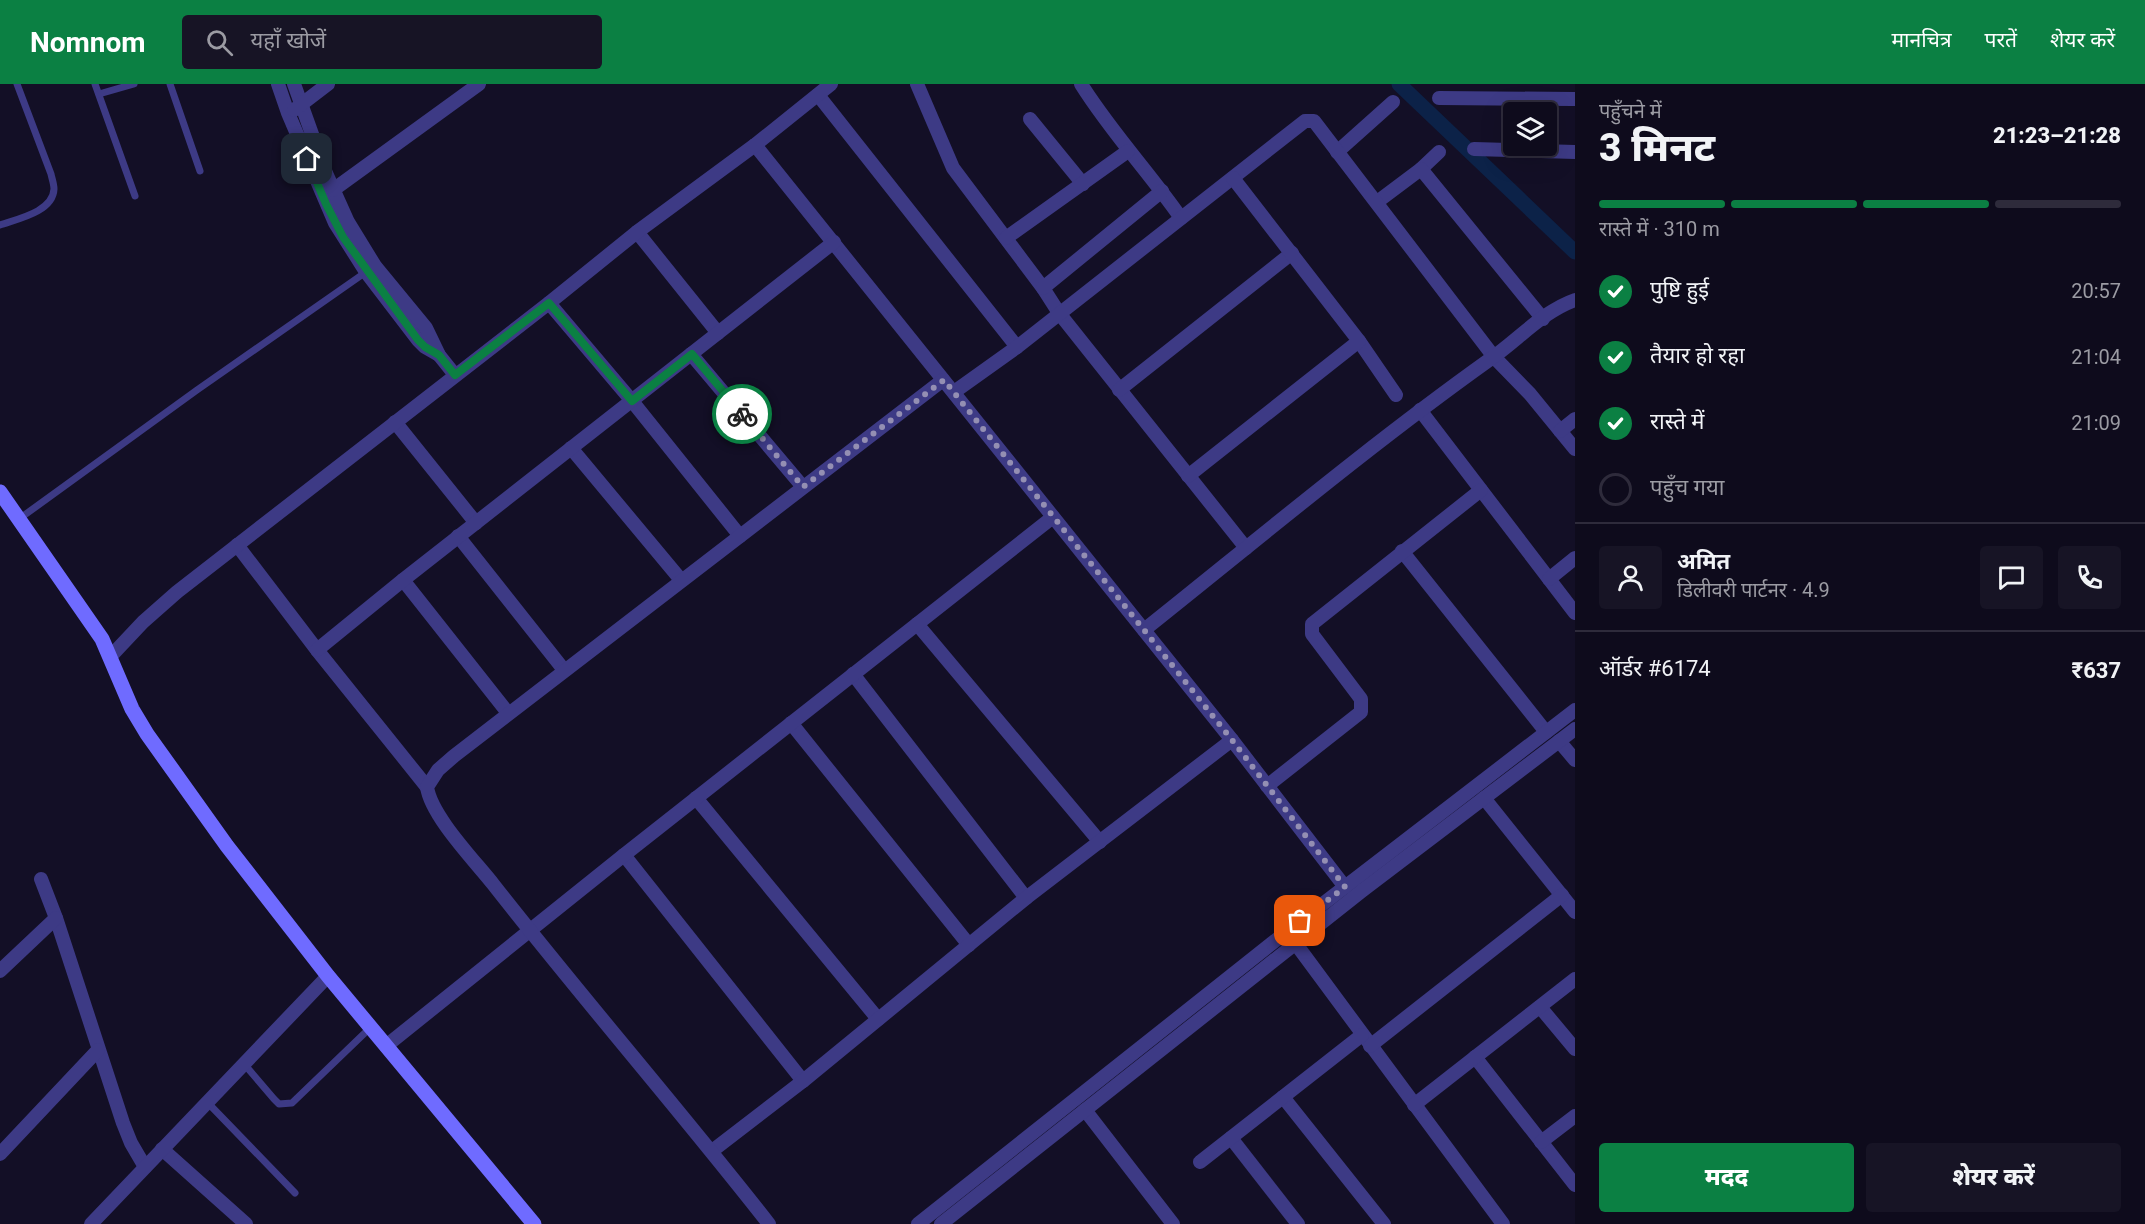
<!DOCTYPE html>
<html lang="hi">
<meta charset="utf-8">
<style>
body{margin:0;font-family:Roboto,"Noto Sans Devanagari",sans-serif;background:#171425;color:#f1f3f6;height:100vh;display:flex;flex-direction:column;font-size:22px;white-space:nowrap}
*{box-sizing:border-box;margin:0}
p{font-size:20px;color:#9b9ba3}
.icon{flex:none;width:33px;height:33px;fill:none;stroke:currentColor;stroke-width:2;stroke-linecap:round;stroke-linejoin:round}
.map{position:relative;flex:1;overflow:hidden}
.drawer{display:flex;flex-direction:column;background:#0e0b1c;width:570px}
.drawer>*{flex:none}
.controls{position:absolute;left:1503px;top:18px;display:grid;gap:12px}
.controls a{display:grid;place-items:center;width:54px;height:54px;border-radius:6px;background:#0e0b1c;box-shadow:0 6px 24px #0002,0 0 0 2px #2e2b3b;font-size:30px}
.pin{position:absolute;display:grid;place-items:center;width:51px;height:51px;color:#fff;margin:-26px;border-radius:12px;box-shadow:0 3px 9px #0006}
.courier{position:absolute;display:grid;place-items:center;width:60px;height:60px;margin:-30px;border:4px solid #0b8043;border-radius:50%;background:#fff;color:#222;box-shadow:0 2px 8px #0007}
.summary em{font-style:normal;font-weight:800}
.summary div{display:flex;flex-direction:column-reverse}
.summary{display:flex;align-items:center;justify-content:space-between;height:102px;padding:0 24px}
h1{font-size:39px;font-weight:800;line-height:45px}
.bar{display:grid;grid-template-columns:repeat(4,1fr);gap:9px 6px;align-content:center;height:72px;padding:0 24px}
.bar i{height:8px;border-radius:4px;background:#2e2b3b}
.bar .current{background:#0b8043}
.bar p{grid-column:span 4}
.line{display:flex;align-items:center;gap:15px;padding:0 24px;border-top:2px solid #2e2b3b}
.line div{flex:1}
.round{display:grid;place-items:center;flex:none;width:63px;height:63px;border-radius:6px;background:#171425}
ol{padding:0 24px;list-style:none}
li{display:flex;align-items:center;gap:18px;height:66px}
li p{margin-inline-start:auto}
li .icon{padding:6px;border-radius:50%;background:#0b8043;color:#fff;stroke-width:4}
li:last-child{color:#9b9ba3}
li i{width:33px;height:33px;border:3px solid #2e2b3b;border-radius:50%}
.action{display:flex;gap:12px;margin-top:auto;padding:12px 24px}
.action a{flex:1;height:69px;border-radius:6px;background:#0b8043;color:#fff;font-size:24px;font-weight:800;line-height:69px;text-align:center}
.action a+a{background:#171425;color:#f1f3f6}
header{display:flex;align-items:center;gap:36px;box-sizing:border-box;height:84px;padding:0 30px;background:#0b8043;color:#fff}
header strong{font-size:28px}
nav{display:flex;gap:33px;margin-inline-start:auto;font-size:21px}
.search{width:420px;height:54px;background:#171425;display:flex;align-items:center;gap:15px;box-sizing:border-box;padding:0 21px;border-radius:6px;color:#9b9ba3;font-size:22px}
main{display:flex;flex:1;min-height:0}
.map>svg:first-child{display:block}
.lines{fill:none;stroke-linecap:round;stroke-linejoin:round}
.canal{stroke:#0c2248;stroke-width:15}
.lane{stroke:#3d3a85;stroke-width:7}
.street{stroke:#3d3a85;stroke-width:14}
.secondary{stroke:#6f6bff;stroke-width:15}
.done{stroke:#948fb3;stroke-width:6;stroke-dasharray:0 10.8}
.route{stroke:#0b8043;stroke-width:8}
</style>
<header>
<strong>Nomnom</strong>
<div class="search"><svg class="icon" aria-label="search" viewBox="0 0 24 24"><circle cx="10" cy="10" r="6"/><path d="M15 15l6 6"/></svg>यहाँ खोजें</div>
<nav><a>मानचित्र</a><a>परतें</a><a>शेयर करें</a></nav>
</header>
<main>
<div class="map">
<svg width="1575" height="1140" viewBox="0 0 1575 1140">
<rect width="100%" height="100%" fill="#130f26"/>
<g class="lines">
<polyline class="canal" points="1399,0 1575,168"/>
<g class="lane">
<polyline points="95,0 135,112"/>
<polyline points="170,0 200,87"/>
<polyline points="99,10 134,0"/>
<path d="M0 141C17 135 53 128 54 105 54 100 52 95 51 90L17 0"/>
<polyline points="19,435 197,306 366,188"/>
<polyline points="245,981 274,1015 279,1020 292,1019 371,943"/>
<polyline points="208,1019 295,1109"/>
</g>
<g class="street">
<polyline points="278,0 288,29 335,139 366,188 418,256 425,263 439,271"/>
<polyline points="294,0 326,89 348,138 375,182 426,244 439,271 455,291"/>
<polyline points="917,0 953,84 1043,204 1059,229 1246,464"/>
<path d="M1081 0C1111 48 1149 88 1181 134"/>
<polyline points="818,11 1017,263"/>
<polyline points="1439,14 1575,15"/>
<polyline points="294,26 328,0"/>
<polyline points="1030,35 1083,100"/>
<polyline points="755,61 1232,656 1345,803"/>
<polyline points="1474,65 1575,68"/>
<polyline points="1337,68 1393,18"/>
<polyline points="1421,85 1439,68"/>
<polyline points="333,106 479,0"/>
<polyline points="1377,118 1421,85 1543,235"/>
<polyline points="637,148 718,249"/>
<polyline points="1006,154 1128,67"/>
<polyline points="1043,204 1162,107"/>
<polyline points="549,219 632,317 740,452"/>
<polyline points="1359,257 1396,311"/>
<polyline points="691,270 803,403"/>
<polyline points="1119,306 1292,169"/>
<polyline points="954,308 1017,263 1305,37 1314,37 1494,273 1530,310 1575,365"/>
<polyline points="1420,326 1575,529"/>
<polyline points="395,338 476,439"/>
<polyline points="1560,347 1575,335"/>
<polyline points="571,364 681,496"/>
<polyline points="1188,392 1359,257 1233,94"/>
<polyline points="458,452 564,586"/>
<polyline points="237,461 317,566 427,703"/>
<polyline points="1402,467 1546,648"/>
<polyline points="1549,495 1575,474"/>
<polyline points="403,496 508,629"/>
<polyline points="917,540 1100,758"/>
<path d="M1144 546C1258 455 1370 361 1489 276 1517 257 1543 227 1575 216"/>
<polyline points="317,566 403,496 834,158"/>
<polyline points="111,572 143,538 177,508 549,219 637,148 755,61 831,0"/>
<polyline points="853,590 1026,814"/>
<polyline points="791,639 969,861"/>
<polyline points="1559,657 1575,676"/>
<polyline points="1267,702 1361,628 1361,615 1312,550 1312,540 1481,406"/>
<polyline points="696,714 878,935"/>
<polyline points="1484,714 1575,828"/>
<polyline points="624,771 803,997"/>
<polyline points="41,795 56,834 123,1039 131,1059 145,1083"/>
<polyline points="1296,860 1503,1140"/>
<polyline points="0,887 56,834"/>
<polyline points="1540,923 1575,965"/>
<polyline points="386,962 624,771 1053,433"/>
<polyline points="1370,962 1562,811"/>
<polyline points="1475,973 1575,1101"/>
<polyline points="1283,1013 1384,1140"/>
<polyline points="1414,1021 1575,895"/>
<polyline points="1085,1026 1173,1140"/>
<polyline points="1231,1054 1298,1140"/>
<polyline points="1541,1058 1575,1032"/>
<polyline points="162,1065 246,1140"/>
<polyline points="712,1067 803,997 1026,814 1232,656"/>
<polyline points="0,1070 98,966"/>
<polyline points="1200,1078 1362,951"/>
<polyline points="91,1140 328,892"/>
<path d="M769 1140C679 1025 583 915 493 800 475 777 431 732 427 703L438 686 454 672 943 296"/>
<polyline points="918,1140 1285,849 1575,626"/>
<polyline points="941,1140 1363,806 1575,645"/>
</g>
<polyline class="secondary" points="0,408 102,555 132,625 147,650 227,762 328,892 534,1140"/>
</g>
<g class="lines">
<polyline class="done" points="742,330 803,403 944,296 1232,656 1345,803 1300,837"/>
<polyline class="route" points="307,75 326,120 343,153 418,256 425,263 439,271 455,291 549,219 632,317 692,270 742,330"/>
</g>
</svg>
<div class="controls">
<a><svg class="icon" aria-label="layers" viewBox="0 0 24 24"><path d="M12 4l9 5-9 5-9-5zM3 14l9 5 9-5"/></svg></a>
</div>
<div class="pin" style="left:1300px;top:837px;background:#ea580c"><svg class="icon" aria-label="bag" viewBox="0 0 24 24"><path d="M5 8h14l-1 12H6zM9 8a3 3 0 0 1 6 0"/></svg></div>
<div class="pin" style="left:307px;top:75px;background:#1f2937"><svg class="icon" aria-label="home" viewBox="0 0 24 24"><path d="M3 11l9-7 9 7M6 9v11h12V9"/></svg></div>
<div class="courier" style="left:742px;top:330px"><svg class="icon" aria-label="bike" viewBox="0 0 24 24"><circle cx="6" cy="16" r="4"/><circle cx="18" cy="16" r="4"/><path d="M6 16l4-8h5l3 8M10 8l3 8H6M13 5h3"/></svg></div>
</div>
<section class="drawer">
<div class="summary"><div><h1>3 मिनट</h1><p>पहुँचने में</p></div><em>21:23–21:28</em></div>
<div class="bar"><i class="current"></i><i class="current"></i><i class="current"></i><i></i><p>रास्ते में · 310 m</p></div>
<ol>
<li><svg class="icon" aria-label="check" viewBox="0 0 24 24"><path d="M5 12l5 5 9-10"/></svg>पुष्टि हुई<p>20:57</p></li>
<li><svg class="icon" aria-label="check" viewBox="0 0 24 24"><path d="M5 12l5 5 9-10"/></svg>तैयार हो रहा<p>21:04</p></li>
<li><svg class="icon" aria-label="check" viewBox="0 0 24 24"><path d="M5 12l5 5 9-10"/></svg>रास्ते में<p>21:09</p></li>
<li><i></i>पहुँच गया</li>
</ol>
<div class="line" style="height:108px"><a class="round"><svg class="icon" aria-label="person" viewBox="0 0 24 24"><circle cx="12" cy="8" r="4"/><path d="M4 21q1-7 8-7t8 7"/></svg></a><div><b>अमित</b><p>डिलीवरी पार्टनर · 4.9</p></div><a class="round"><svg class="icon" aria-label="chat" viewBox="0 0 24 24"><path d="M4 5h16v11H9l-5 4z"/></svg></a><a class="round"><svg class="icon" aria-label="phone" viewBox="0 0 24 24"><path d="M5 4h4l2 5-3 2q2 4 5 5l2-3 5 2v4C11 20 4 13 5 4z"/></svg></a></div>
<div class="line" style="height:78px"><div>ऑर्डर #6174</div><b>₹637</b></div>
<div class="action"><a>मदद</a><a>शेयर करें</a></div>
</section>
</main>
